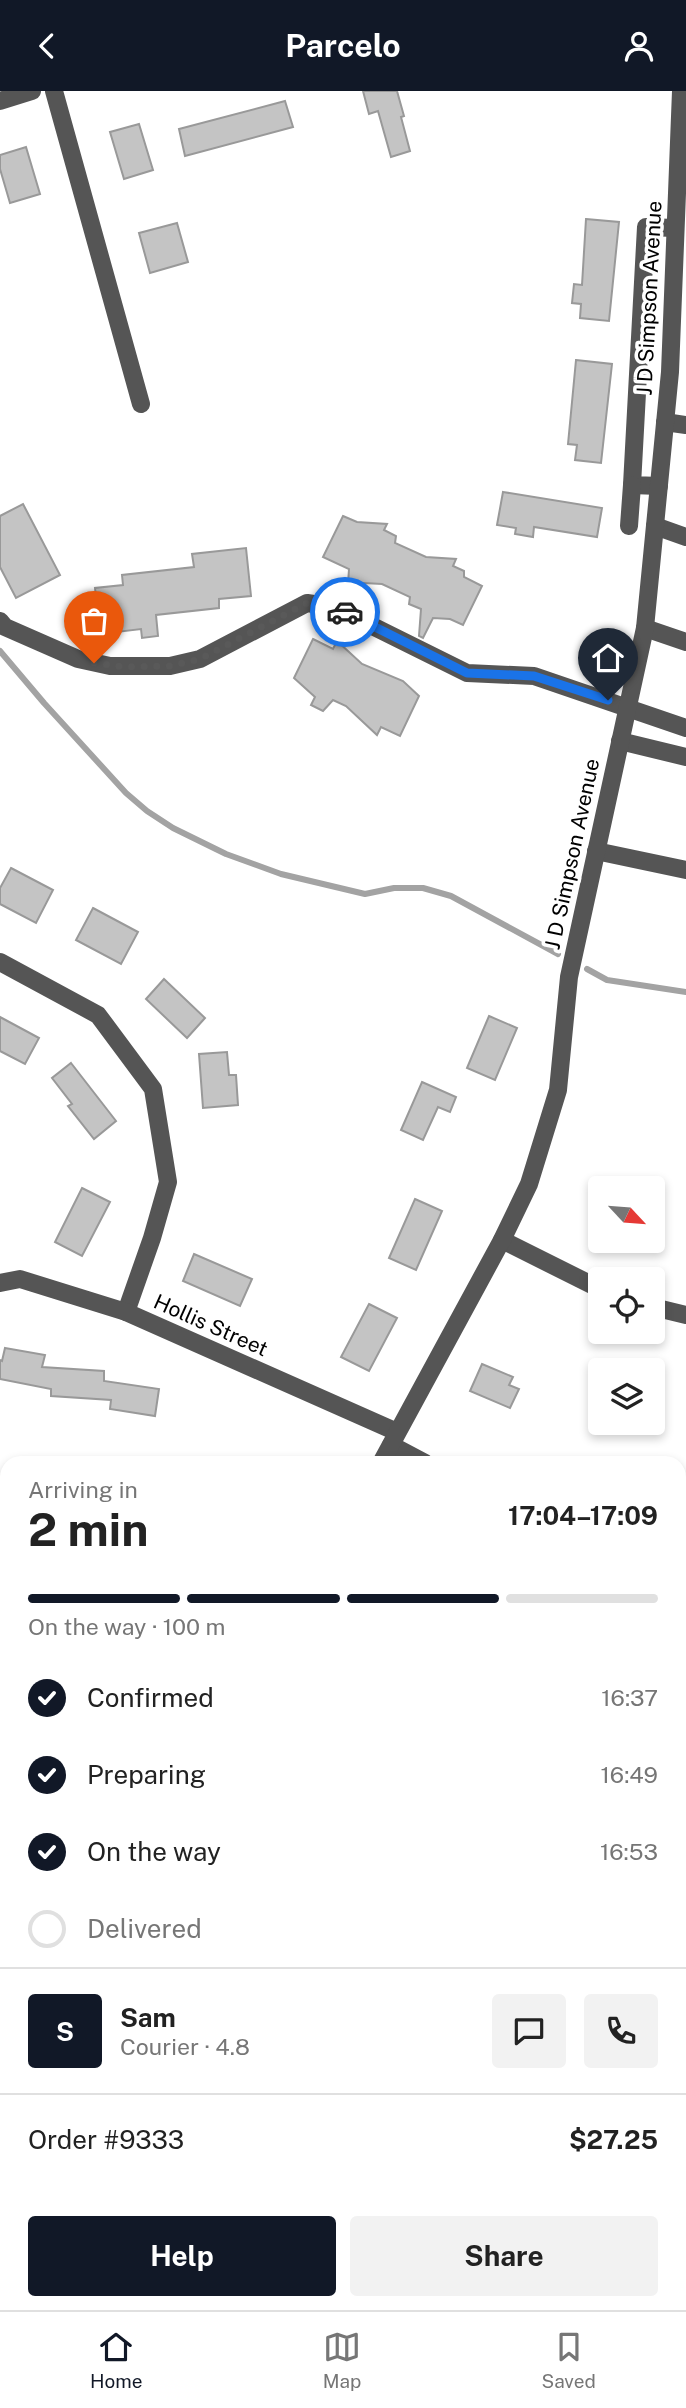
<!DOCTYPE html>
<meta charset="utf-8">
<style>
body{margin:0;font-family:"Public Sans",sans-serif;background:#f2f2f2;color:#222;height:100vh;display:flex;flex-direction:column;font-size:26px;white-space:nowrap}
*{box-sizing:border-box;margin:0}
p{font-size:23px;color:#767676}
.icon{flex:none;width:38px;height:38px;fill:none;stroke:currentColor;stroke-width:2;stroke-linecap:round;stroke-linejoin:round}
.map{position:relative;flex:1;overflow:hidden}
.details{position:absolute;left:0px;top:1365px;width:686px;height:854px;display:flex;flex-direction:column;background:#fff;border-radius:21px 21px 0 0;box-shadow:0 4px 10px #0003}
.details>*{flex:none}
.needle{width:46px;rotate:116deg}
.fabs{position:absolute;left:588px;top:1085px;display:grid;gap:14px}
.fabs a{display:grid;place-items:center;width:77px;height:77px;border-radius:7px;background:#fff;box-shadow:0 4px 10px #0003;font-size:35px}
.pin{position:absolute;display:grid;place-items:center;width:60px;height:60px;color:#fff;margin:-72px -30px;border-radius:50% 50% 50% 0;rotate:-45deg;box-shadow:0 0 7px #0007}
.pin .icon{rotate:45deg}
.courier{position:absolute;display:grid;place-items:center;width:70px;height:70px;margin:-35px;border:5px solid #1a73e8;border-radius:50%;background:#fff;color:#222;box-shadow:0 2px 9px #0007}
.summary em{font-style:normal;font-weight:700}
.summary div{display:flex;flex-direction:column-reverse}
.summary{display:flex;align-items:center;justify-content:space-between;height:119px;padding:0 28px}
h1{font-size:46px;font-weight:700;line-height:52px}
.bar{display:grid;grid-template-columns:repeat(4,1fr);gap:10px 7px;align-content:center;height:84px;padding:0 28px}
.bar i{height:9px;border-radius:5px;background:#e0e0e0}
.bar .on{background:#111827}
.bar p{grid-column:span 4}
.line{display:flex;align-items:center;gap:18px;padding:0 28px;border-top:2px solid #e0e0e0}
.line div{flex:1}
.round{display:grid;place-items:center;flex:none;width:74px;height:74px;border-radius:7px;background:#f2f2f2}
ol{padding:0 28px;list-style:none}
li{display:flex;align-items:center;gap:21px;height:77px}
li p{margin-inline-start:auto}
li .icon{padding:7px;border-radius:50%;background:#111827;color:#fff;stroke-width:4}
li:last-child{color:#767676}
li i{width:38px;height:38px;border:4px solid #e0e0e0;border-radius:50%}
.button{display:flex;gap:14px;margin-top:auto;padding:14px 28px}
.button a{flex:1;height:80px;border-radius:7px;background:#111827;color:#fff;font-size:28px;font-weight:700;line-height:80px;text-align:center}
.button a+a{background:#f2f2f2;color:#222}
header{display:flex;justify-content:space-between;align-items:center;height:91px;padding:0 28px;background:#111827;color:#fff;font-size:32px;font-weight:700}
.menu{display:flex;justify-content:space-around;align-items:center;height:98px;border-top:2px solid #e0e0e0;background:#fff;font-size:19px;color:#767676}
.menu a{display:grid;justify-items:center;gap:4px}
.menu .on{color:#111827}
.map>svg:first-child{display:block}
.green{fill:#dcdcdc}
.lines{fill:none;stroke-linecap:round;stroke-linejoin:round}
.stream{stroke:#a3a3a3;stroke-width:6}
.building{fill:#c4c4c4;stroke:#999;stroke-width:2}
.major-casing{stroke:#dbdbdb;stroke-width:21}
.minor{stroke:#555;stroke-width:18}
.major{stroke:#000;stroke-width:18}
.done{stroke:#595959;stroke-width:7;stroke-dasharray:0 12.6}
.route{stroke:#1a73e8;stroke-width:9}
.labels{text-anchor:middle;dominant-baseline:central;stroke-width:7;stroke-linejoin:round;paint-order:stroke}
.street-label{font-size:21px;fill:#000;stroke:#fff}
</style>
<header><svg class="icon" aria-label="back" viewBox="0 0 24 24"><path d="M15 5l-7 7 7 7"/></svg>Parcelo<svg class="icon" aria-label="person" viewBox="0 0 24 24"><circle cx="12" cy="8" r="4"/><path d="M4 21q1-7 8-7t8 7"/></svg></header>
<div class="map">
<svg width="686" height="2219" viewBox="0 0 686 2219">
<rect width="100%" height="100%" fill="#fff"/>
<polygon class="green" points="0,2059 7,2059 7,2212 89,2212 86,2218 0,2219"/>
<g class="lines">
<g class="stream">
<polyline points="0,560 44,612 126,702 147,720 173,737 226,763 281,783 365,803 394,797 423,797 451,805 558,863"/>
<polyline points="587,878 607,889 686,901"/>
</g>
</g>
<g class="building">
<polygon points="363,0 397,0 404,25 401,26 410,60 391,66 378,20 369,23"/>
<polygon points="285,10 293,36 185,65 179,38"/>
<polygon points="139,33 153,79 124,88 110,41"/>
<polygon points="26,56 40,103 10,112 0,78 0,64"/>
<polygon points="586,128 619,131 609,230 580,227 581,213 572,212 574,193 582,194"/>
<polygon points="177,132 188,171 150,182 139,142"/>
<polygon points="576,269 612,273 601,372 575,369 577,354 568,353"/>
<polygon points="503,401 602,417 597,446 534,436 533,446 515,443 516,437 497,434"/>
<polygon points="23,413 60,484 16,507 0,476 0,425"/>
<polygon points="343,425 357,431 387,433 384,439 396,445 395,452 426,466 456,468 453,475 464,480 464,486 482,495 463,534 450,528 433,527 423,547 419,545 421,518 409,513 410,506 382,493 364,492 361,499 348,493 349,478 323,466"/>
<polygon points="246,457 251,505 219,508 219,517 156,524 158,545 142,547 141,538 100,543 95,497 123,494 122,484 194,476 192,463"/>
<polygon points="313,548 333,558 337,550 362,573 403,590 419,605 400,645 381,636 377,644 346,615 333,609 323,620 311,614 315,606 294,587"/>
<polygon points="11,777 53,799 36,832 0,813 0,797"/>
<polygon points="93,817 138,841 121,873 76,849"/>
<polygon points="164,888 205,927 187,947 146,908"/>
<polygon points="489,925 517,937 495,989 467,977"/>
<polygon points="0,926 39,947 25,973 0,960"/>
<polygon points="227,961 229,984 236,984 238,1014 203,1017 199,963"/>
<polygon points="71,972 116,1030 94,1048 68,1015 72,1013 52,987"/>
<polygon points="422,991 456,1006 450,1021 438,1016 423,1049 401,1039"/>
<polygon points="82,1097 110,1111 82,1165 55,1151"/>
<polygon points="415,1108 442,1120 416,1179 389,1167"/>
<polygon points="194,1163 252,1188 240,1215 183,1190"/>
<polygon points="369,1213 397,1227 369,1280 341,1266"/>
<polygon points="5,1257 45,1264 42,1276 104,1280 104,1290 159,1298 155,1325 110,1318 111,1309 51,1305 51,1298 0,1288 0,1269 2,1270"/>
<polygon points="482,1273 513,1286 509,1294 519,1298 510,1317 470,1300"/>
</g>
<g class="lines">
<defs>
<g id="major">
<polyline points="0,2016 7,2016"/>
<polyline points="0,2035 7,2036"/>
<polyline points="647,2212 659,2219"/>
</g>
</defs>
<use href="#major" class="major-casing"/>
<g class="minor">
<polyline points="54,0 141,313"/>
<polyline points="0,10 32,0"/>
<polyline points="665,331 686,334"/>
<polyline points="659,395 632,394 646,136 675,137"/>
<polyline points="629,435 632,394"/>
<polyline points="655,435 686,446"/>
<polyline points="0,530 5,536 78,568 110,575 170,575 200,568 307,512 334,516 467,582 534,585 686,637"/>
<polyline points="645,537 686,551"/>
<polyline points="620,650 686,666"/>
<polyline points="596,760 686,779"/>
<polyline points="0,871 98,924 153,998 168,1091 152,1147 126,1221"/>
<polyline points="502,1149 600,1198"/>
<polyline points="0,1192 20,1188 126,1221 397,1341"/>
<polyline points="653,1216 686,1224"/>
<polyline points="391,1354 425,1372"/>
<polyline points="381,1372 502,1149 529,1093 558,999 569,886 645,537 670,281 681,0"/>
<polyline points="0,1554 7,1558"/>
<polyline points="0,1885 7,1888"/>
<polyline points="679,1932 686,1931"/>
<polyline points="165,2219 168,2212"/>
</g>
<use href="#major" class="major"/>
</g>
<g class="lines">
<polyline class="done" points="94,572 125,576 170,575 200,568 307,512 334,516 345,521"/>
<polyline class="route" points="345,521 467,582 534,585 608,609"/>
</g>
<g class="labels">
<g class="street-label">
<text transform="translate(649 207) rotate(-87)">J D Simpson Avenue</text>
<text transform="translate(572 763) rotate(-78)">J D Simpson Avenue</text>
<text transform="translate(211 1234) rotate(24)">Hollis Street</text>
</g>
</g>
</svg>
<div class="fabs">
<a><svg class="needle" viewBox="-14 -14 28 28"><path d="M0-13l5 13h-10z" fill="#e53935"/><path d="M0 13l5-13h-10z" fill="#767676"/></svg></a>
<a><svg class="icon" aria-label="locate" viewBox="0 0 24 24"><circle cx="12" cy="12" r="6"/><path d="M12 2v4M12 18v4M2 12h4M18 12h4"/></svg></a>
<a><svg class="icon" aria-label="layers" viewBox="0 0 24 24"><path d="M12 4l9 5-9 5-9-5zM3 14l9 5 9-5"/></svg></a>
</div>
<div class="pin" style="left:94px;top:572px;background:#ea580c"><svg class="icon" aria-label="bag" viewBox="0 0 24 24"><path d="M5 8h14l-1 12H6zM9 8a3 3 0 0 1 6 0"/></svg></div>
<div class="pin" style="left:608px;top:609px;background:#1f2937"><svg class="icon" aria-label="home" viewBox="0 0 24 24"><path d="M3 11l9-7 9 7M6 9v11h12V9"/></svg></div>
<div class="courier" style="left:345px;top:521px"><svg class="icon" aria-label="car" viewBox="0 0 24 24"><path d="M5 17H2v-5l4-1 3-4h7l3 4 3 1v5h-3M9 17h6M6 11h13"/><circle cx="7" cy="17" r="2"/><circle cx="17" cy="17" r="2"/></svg></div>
<section class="details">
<div class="summary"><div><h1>2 min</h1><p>Arriving in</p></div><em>17:04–17:09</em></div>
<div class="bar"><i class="on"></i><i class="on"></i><i class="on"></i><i></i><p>On the way · 100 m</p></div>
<ol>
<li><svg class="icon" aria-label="check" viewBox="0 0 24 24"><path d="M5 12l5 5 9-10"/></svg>Confirmed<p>16:37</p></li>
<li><svg class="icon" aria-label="check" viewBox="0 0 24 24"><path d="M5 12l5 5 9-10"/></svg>Preparing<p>16:49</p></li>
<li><svg class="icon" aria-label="check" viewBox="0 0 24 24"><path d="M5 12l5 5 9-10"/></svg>On the way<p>16:53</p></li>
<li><i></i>Delivered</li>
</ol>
<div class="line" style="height:126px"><b class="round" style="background:#111827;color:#fff">S</b><div><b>Sam</b><p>Courier · 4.8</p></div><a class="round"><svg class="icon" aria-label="chat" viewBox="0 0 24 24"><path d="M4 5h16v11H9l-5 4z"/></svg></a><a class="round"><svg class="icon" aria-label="phone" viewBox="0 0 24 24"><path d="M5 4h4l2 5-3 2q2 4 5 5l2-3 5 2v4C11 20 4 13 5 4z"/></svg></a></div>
<div class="line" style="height:91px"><div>Order #9333</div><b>$27.25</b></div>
<div class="button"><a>Help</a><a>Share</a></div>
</section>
</div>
<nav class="menu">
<a class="on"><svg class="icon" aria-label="home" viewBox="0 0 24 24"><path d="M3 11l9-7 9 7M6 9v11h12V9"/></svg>Home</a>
<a><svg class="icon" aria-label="map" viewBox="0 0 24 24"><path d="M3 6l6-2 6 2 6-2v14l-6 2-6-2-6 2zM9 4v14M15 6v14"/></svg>Map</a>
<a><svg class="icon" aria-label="saved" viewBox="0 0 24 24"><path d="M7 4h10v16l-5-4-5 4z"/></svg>Saved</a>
</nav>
